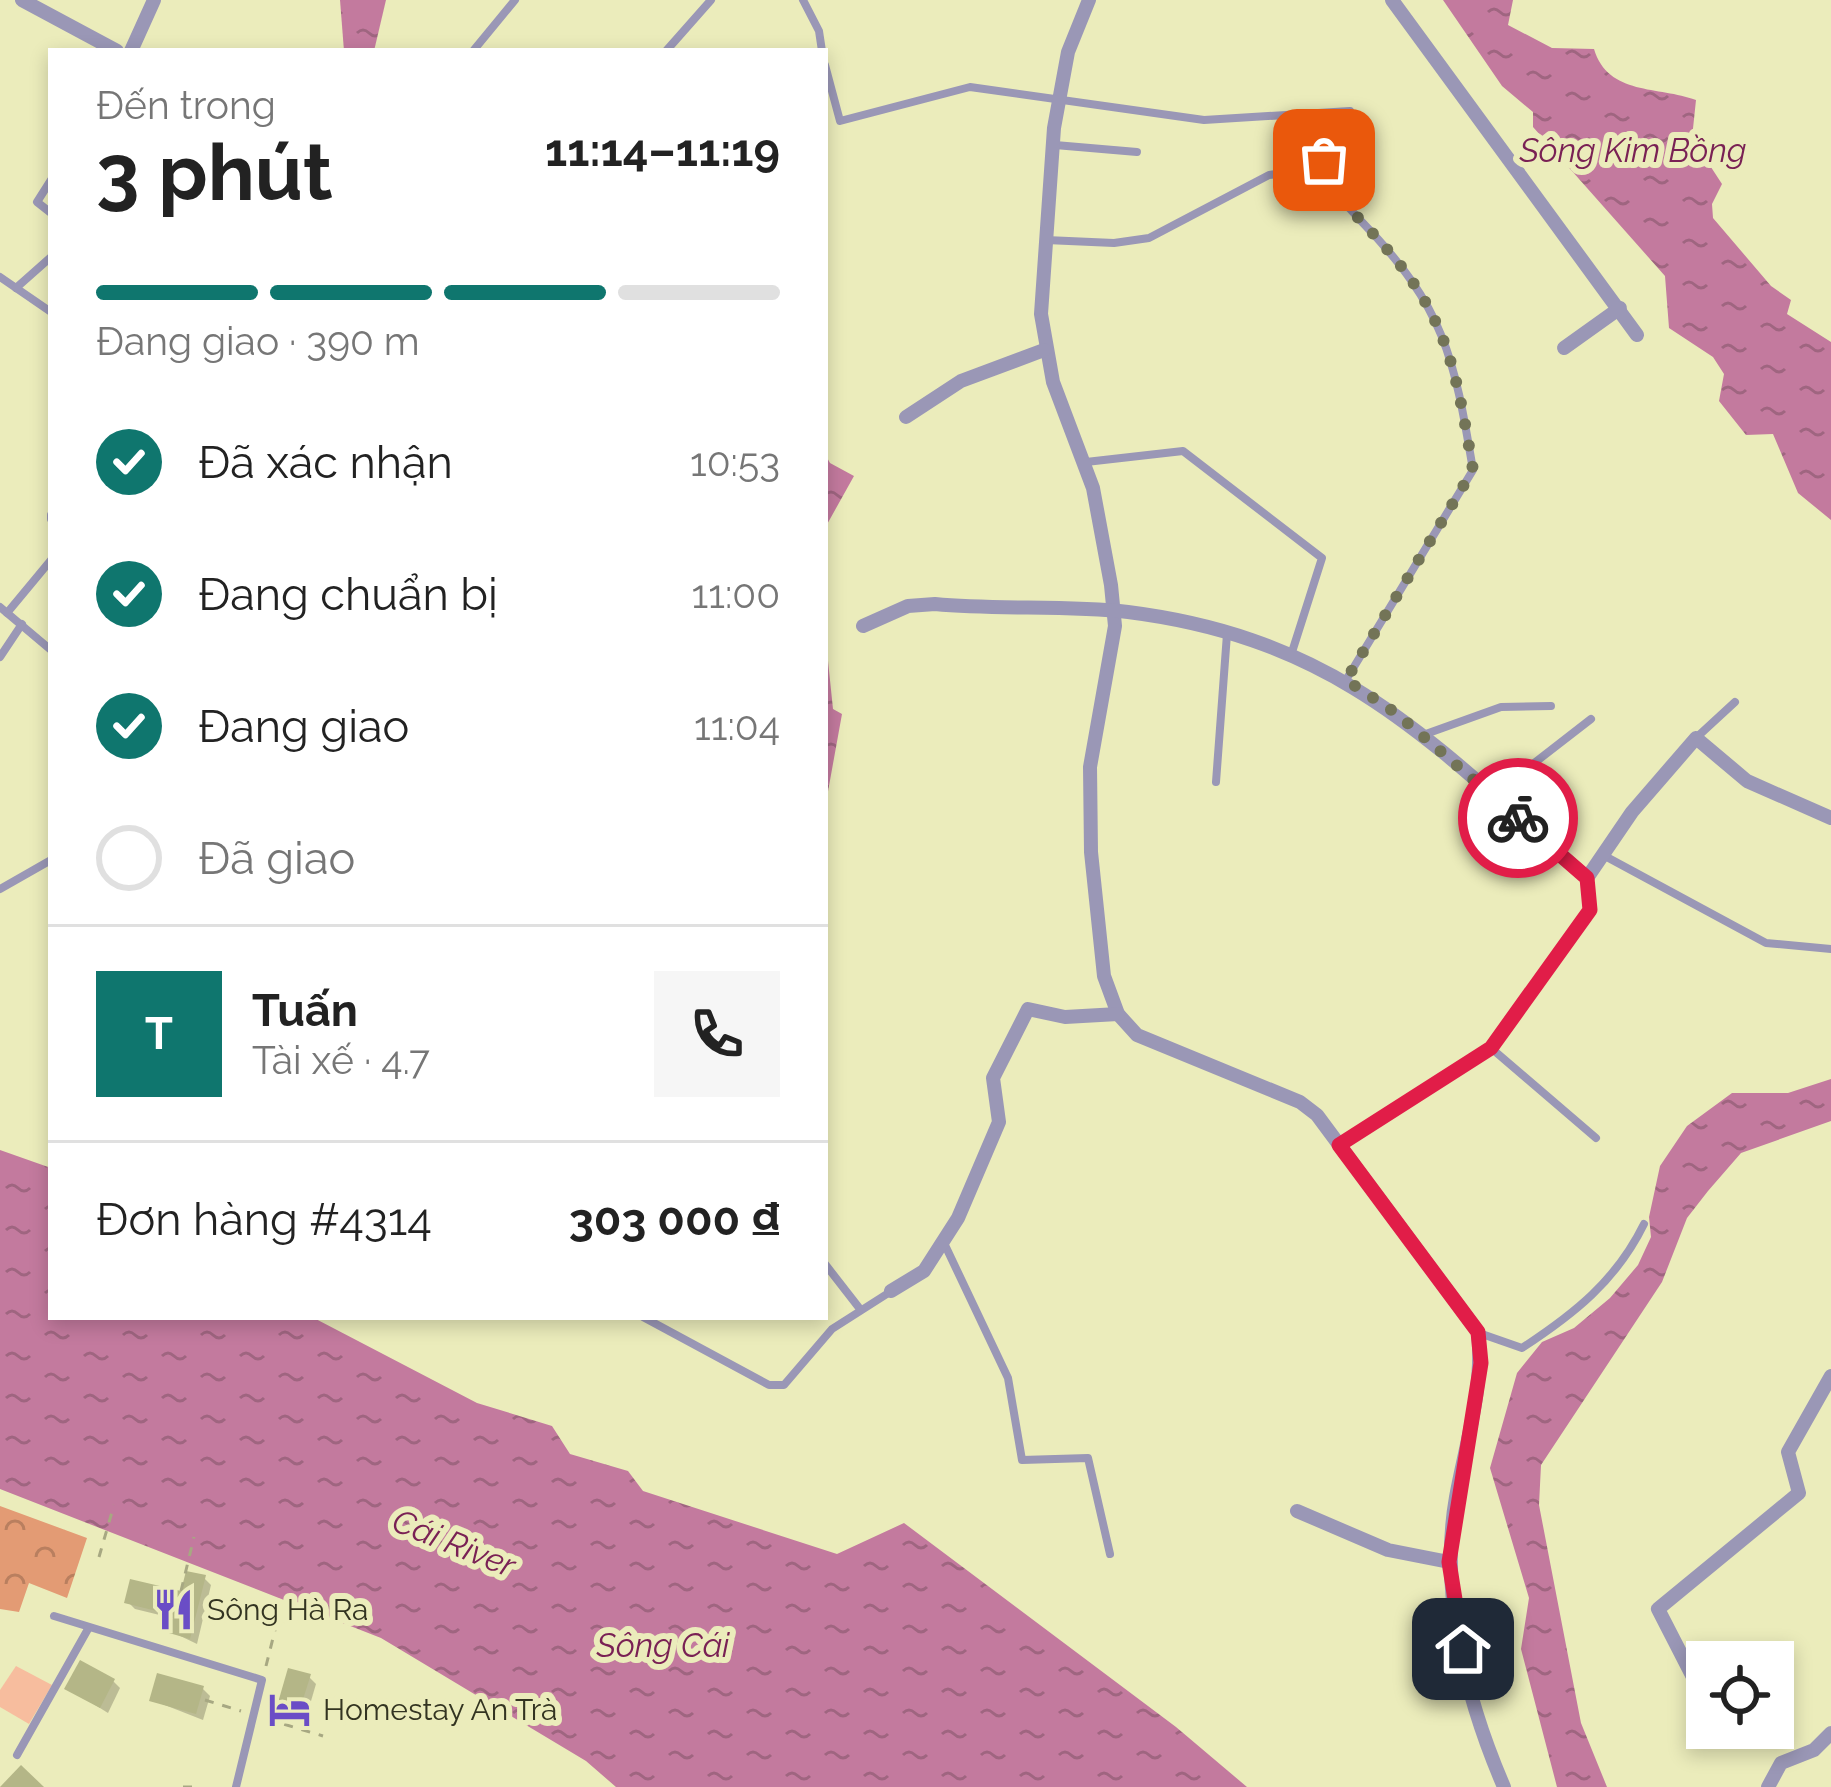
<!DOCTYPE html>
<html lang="vi">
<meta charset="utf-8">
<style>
body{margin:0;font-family:Raleway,sans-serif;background:#f6f6f6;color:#222;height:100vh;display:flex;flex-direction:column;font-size:45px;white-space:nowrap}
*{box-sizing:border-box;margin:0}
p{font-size:39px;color:#767676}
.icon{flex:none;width:66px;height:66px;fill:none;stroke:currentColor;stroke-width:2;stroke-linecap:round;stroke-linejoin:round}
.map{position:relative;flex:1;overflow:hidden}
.side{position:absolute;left:48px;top:48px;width:780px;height:1272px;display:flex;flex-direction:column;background:#fff;border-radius:0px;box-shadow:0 6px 18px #0003}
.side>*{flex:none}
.controls{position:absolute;left:1686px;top:1641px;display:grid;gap:24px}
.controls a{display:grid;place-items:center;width:108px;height:108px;border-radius:0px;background:#fff;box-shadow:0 6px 18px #0003;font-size:60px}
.pin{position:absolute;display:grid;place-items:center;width:102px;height:102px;color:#fff;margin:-51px;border-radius:24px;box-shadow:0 6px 18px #0006}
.courier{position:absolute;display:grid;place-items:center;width:120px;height:120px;margin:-60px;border:9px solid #e11d48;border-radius:50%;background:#fff;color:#222;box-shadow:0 3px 15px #0007}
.headline em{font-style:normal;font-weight:700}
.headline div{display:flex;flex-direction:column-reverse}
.headline{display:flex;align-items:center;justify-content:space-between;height:204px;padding:0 48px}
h1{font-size:78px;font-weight:700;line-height:90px}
.bar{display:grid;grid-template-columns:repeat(4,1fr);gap:18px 12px;align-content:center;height:144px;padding:0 48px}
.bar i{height:15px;border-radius:9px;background:#e0e0e0}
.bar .current{background:#0f766e}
.bar p{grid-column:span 4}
.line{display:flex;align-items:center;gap:30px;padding:0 48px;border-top:3px solid #e0e0e0}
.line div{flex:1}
.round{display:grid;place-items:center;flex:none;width:126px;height:126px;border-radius:0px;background:#f6f6f6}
ol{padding:0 48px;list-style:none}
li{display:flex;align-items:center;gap:36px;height:132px}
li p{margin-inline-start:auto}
li .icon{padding:12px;border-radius:50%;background:#0f766e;color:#fff;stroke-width:4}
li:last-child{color:#767676}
li i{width:66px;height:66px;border:6px solid #e0e0e0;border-radius:50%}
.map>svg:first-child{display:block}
.forest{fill:url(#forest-crowns)}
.park{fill:#f7bd9e}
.water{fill:url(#water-ripples)}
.shadow{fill:#0003}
.building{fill:#b4b687}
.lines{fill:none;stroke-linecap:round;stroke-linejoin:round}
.path{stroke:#a7a882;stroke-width:3;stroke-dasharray:9 9;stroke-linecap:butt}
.service{stroke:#9a97b6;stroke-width:8}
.minor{stroke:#9a97b6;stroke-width:14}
.done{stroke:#737457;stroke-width:12;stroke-dasharray:0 21.6}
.route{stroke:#e11d48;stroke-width:15}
.labels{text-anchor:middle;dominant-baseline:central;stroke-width:12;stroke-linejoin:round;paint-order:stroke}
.poi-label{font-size:30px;fill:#333421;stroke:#ebecbb;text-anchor:start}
.water-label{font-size:33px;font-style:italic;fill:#792154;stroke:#ebecbb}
</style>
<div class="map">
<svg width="1831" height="1787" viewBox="0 0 1831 1787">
<defs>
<pattern id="forest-crowns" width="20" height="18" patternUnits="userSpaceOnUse" patternTransform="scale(3)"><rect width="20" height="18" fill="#e39b74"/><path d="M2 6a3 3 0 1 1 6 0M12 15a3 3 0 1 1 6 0" fill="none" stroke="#b97f5f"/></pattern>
<pattern id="water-ripples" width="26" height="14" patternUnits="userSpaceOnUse" patternTransform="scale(3)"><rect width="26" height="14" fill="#c37a9e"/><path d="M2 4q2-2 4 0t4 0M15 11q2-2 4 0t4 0" fill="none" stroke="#9f6580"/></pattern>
</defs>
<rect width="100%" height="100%" fill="#ebecbb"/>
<polygon class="forest" points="0,1506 87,1538 67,1598 29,1583 19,1612 0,1609"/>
<polygon class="park" points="16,1666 52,1685 29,1724 0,1707 0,1690"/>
<g class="water">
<polygon points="340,0 386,0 374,51 344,51"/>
<path d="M1443 0H1513L1508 25 1552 48 1594 49C1608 96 1659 86 1696 100L1692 138 1722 184 1712 204 1713 218 1771 286 1791 300 1787 314 1831 342V520L1798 493 1773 434 1746 435 1719 401 1724 374 1713 357 1669 328 1665 276 1533 127V112L1502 86Z"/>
<polygon points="825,454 830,463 854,476 825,528"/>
<polygon points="825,632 833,709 842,714 825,808"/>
<polygon points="1831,1079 1831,1121 1741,1153 1708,1191 1687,1218 1662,1282 1541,1465 1539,1505 1581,1723 1607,1787 1557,1787 1521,1649 1529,1598 1490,1468 1517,1373 1542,1342 1574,1328 1610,1298 1638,1265 1651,1237 1649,1217 1660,1166 1687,1126 1732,1093 1788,1093"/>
<polygon points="0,1150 51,1168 51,1317 312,1317 477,1403 552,1426 570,1454 628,1471 643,1491 837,1554 904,1523 1176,1727 1247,1787 616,1787 586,1761 381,1638 0,1489"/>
</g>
<g class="shadow">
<polygon points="204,1578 211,1585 197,1644 172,1632 176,1619 135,1609 128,1602 184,1595"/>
<polygon points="309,1677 316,1684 306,1718 287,1712 280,1705"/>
<polygon points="113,1681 120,1688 108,1713 68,1688"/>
<polygon points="203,1689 210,1696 203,1720 152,1700"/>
</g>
<g class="building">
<polygon points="186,1571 206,1575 190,1639 169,1633 173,1615 124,1603 130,1579 181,1591"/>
<polygon points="80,1660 115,1679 100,1708 64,1689"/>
<polygon points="288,1668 311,1674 299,1712 277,1706"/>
<polygon points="157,1673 204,1686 196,1714 149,1701"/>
<polygon points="21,1765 44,1787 0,1787"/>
</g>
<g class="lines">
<g class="path">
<polyline points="99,1557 114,1505"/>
<polyline points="181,1591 194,1537"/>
<polyline points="266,1666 275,1630"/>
<polyline points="205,1700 241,1711"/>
<polyline points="267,1719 323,1736"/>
<polyline points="183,1787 192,1787"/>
</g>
<g class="service">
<polyline points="803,0 819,31 822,51"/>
<polyline points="473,51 515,0"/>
<polyline points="666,51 711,0"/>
<polyline points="825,65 840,121 970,87 1204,120 1350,111"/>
<polyline points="1055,145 1137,152"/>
<path d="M1309 170C1330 185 1345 204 1362 222 1445 308 1454 357 1473 470L1346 680"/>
<polyline points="51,180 37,202 51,213"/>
<polyline points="1046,240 1114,243 1149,238 1269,175 1309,170 1332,150"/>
<polyline points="0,277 51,312"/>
<polyline points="16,288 51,257"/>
<polyline points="1086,462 1183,451 1322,558 1292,652"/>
<polyline points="51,515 51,519"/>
<polyline points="0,607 51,650"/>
<polyline points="7,613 51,560"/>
<polyline points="0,657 22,624"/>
<polyline points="1423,735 1501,707 1551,706"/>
<polyline points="1697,737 1735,702"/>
<polyline points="1216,782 1227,634"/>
<polyline points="1493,795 1591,719"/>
<polyline points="1603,855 1766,943 1831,949"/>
<polyline points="0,889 51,860"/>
<polyline points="1491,1048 1596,1138"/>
<polyline points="1340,1145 1491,1048 1590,910 1587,879"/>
<polyline points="944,1243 1008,1378 1022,1460 1088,1458 1110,1554"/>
<polyline points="825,1264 860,1309"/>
<polyline points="643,1317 769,1385 784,1385 832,1329 890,1292"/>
<path d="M1479 1333 1522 1348C1574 1314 1616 1281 1644 1224"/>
<polyline points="54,1616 262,1680 236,1787"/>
<polyline points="17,1755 88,1629"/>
</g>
<g class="minor">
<polyline points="22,0 117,51"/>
<path d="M1089 0 1068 52 1054 128 1041 314 1053 382 1093 488 1111 585 1115 626 1090 767 1091 852 1104 976 1118 1014 1137 1035 1300 1102 1317 1115 1478 1332C1484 1389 1466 1442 1456 1497 1439 1593 1466 1699 1504 1787"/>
<polyline points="1392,0 1637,335"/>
<polyline points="131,51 154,0"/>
<polyline points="1564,348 1620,308"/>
<polyline points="906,417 961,381 1044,350"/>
<path d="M863 626 908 606 935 604C999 610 1065 605 1128 612 1342 639 1433 744 1587 878L1632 812 1696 738 1747 781 1831 818"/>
<polyline points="891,1291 924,1271 958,1218 999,1122 993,1078 1028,1009 1065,1017 1118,1014"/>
<polyline points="1297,1511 1388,1550 1449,1562"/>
<polyline points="1696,1683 1658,1609 1799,1493 1788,1452 1831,1376"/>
<polyline points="1768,1787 1781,1763 1814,1750 1831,1733"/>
</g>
</g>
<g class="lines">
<path class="done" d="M1324 160 1309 170C1330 185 1345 204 1362 222 1445 307 1454 357 1473 470L1346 680 1396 713 1518 818"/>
<polyline class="route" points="1463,1649 1449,1562 1481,1363 1478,1332 1339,1145 1491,1048 1590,910 1587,878 1518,818"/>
</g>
<defs>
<symbol id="restaurant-bare" viewBox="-9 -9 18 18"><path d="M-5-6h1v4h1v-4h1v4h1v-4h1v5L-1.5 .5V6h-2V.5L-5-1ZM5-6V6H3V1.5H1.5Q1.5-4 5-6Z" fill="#6a4dc6" stroke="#ebecbb" stroke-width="2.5" paint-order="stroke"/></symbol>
<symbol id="hotel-bare" viewBox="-9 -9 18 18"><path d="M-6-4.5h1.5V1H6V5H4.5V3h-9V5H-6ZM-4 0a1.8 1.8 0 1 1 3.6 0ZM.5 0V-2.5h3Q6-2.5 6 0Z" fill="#6a4dc6" stroke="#ebecbb" stroke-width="2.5" paint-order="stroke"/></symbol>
</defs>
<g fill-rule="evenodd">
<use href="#restaurant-bare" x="144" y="1580" width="59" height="59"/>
<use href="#hotel-bare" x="260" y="1680" width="59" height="59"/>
</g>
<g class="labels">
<g class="poi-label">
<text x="207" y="1609">Sông Hà Ra</text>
<text x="323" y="1709">Homestay An Trà</text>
</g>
<g class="water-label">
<text x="1633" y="150">Sông Kim Bồng</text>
<text transform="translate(454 1543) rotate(22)">Cái River</text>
<text x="663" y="1645">Sông Cái</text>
</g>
</g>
</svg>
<div class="controls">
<a><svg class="icon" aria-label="locate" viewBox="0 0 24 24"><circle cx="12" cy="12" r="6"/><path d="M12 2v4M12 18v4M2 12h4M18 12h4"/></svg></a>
</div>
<div class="pin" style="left:1324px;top:160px;background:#ea580c"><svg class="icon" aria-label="bag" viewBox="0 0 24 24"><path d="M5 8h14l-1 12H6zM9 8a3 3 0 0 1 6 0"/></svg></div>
<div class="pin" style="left:1463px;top:1649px;background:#1f2937"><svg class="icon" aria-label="home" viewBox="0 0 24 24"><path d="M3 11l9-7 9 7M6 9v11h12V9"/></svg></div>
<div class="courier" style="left:1518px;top:818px"><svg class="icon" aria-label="bike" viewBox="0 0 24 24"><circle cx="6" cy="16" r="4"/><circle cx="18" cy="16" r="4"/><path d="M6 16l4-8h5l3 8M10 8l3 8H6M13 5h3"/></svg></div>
<section class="side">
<div class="headline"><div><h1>3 phút</h1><p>Đến trong</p></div><em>11:14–11:19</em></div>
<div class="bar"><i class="current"></i><i class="current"></i><i class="current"></i><i></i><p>Đang giao · 390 m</p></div>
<ol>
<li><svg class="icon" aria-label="check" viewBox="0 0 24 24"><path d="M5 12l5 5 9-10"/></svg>Đã xác nhận<p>10:53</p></li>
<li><svg class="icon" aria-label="check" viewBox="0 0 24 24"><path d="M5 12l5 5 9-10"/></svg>Đang chuẩn bị<p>11:00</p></li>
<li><svg class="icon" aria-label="check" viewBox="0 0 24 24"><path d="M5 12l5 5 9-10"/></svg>Đang giao<p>11:04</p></li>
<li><i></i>Đã giao</li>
</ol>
<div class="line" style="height:216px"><b class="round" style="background:#0f766e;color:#fff">T</b><div><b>Tuấn</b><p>Tài xế · 4.7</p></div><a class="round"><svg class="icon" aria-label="phone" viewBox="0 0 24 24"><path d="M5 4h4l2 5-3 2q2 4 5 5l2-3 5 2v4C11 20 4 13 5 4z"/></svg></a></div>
<div class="line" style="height:156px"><div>Đơn hàng #4314</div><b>303 000 ₫</b></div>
</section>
</div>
